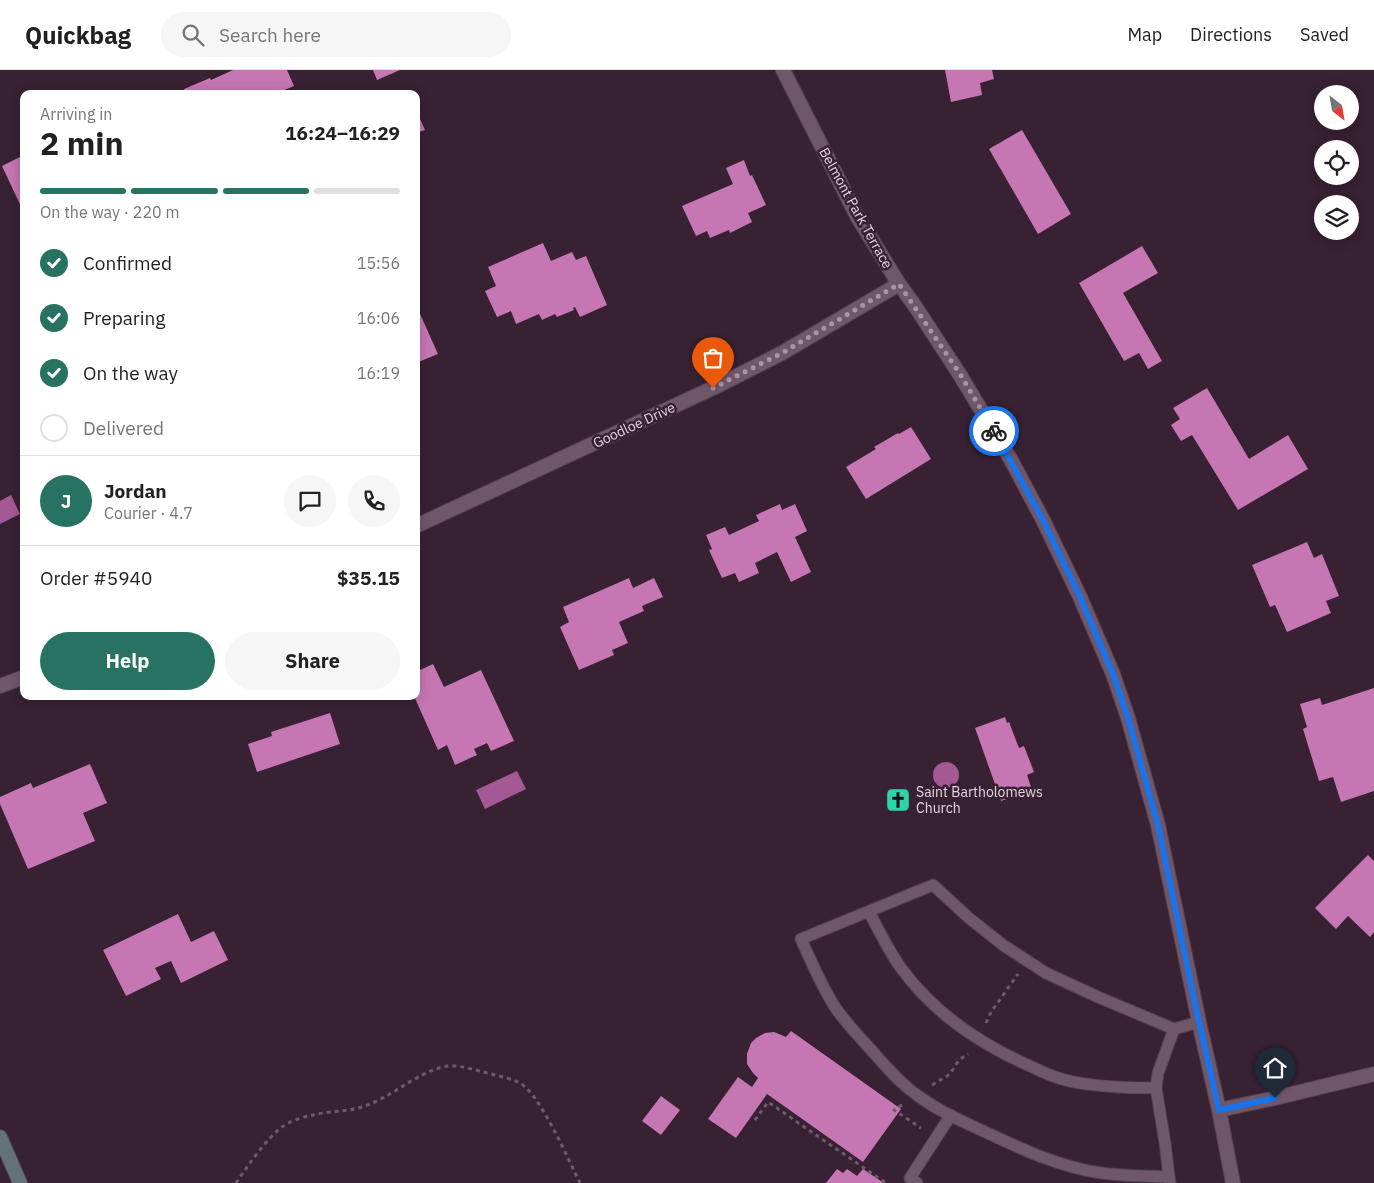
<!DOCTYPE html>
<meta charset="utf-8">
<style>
body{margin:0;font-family:"IBM Plex Sans",sans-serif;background:#f6f6f6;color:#202124;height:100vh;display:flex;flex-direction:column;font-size:19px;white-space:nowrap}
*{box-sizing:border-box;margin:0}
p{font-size:16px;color:#757577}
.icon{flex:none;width:28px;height:28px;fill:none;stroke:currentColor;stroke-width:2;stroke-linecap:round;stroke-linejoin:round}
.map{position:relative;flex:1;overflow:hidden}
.drawer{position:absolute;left:20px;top:20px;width:400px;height:610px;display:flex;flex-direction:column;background:#fff;border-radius:10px;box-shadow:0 2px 12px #0003}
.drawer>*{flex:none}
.needle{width:32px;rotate:149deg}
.buttons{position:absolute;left:1314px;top:15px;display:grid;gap:10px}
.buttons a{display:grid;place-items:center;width:45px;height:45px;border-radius:50%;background:#fff;box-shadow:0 2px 12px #0003;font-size:25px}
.pin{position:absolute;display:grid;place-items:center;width:42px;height:42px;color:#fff;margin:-51px -21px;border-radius:50% 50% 50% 0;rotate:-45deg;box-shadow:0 0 5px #0007}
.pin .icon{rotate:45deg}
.courier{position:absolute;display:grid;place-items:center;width:50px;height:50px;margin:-25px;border:4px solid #1a73e8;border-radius:50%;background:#fff;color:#222;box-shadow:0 1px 6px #0007}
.summary em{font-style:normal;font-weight:800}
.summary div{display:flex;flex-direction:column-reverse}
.summary{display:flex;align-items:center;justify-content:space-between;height:85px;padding:0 20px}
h1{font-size:32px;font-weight:800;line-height:38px}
.bar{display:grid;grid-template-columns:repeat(4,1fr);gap:8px 5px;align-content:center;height:60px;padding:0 20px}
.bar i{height:6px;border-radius:4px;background:#e0e0e0}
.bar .current{background:#277260}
.bar p{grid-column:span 4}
.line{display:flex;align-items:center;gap:12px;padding:0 20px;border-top:1px solid #e0e0e0}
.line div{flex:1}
.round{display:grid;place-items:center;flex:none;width:52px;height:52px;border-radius:26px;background:#f6f6f6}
ol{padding:0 20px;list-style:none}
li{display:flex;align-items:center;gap:15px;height:55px}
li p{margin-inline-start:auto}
li .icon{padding:5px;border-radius:50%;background:#277260;color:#fff;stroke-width:4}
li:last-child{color:#757577}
li i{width:28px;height:28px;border:2px solid #e0e0e0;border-radius:50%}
.cta{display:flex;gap:10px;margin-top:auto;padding:10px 20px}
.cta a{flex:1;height:58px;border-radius:30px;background:#277260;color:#fff;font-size:20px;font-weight:800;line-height:58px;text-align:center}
.cta a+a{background:#f6f6f6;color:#202124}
header{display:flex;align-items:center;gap:30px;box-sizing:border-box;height:70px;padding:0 25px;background:#fff;border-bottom:1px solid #e0e0e0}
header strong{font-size:24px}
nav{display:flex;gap:28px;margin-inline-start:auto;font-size:18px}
.search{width:350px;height:45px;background:#f6f6f6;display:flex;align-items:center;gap:12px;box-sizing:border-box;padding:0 18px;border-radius:28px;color:#757577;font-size:19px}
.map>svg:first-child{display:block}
.water{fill:#a55994}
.building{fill:#c576b3}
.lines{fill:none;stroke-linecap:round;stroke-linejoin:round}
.service-casing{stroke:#513f4d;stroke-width:13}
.minor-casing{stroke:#513f4d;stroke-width:16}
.secondary-casing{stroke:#513f4d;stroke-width:16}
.path{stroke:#6e5a69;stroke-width:3;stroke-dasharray:4 4;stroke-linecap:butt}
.service{stroke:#705669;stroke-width:11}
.minor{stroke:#705669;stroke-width:14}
.secondary{stroke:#637276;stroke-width:14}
.done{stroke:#a796a2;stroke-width:5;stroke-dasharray:0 9}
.route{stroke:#1a73e8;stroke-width:6}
.labels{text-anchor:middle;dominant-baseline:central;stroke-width:5;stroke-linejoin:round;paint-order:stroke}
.street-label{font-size:14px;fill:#e4d5df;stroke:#372132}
.poi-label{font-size:14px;fill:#e4d5df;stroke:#372132;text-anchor:start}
</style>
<header>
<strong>Quickbag</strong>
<div class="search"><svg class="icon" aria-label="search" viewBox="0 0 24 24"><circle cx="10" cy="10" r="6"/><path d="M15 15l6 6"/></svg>Search here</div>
<nav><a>Map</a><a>Directions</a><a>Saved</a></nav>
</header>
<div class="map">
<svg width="1374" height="1113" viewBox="0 0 1374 1113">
<rect width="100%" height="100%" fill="#372132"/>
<g class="water">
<polygon points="11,425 20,444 0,454 0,431"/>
<circle cx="946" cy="705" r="13"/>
<polygon points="517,701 526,719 485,739 476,720"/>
</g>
<g class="building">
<polygon points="233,0 287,0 294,16 282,21 283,24 186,24 184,19 210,8 211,10"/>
<polygon points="373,0 400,0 377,10"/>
<polygon points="945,0 992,0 994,9 980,13 982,25 951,32"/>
<polygon points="416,40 425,60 416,63"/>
<polygon points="1022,60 1071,144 1038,164 989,79"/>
<polygon points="24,85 24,143 2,96"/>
<polygon points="744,90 750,106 752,105 766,135 748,143 752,152 730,163 729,160 710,168 707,161 696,166 682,136 733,114 726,98"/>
<polygon points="543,173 551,191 572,182 576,190 586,186 607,235 580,247 575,237 573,238 574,240 557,247 555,244 542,250 539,244 516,254 511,241 497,247 485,221 496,216 488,197"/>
<polygon points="1142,176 1158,203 1123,223 1162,291 1148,299 1139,283 1124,291 1079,213"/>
<polygon points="416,235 438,284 416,293"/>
<polygon points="1207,318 1249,389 1288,365 1308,399 1238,440 1192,365 1181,371 1171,355 1180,349 1173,338"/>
<polygon points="911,357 931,389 866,429 846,397 876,379 874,377 898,363 899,364"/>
<polygon points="780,434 782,440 795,434 807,461 795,467 811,502 791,512 777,482 755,493 759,503 739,512 735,503 722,508 709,480 712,479 706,465 725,457 729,465 759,451 756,445"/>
<polygon points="1307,472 1314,488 1322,484 1339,526 1326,531 1331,543 1287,562 1275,535 1270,537 1252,495"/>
<polygon points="629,508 633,518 654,508 663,527 642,536 644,541 619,552 628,573 612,580 614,585 579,600 560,557 569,552 563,537"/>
<polygon points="433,594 444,617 481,600 514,671 491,681 487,673 474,679 477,685 455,695 447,675 438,680 414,626 416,626 416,602"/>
<polygon points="1374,618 1374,721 1341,732 1333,707 1319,711 1303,659 1307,657 1300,634 1320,628 1322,635"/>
<polygon points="330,643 340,674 257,702 248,674 272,666 271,662"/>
<polygon points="1005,647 1007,653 1009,652 1019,678 1024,676 1034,702 1027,705 1032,720 1001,731 975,658"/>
<polygon points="90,694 107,733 83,743 95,771 28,799 0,734 0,727 31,713 33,718"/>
<polygon points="1368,785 1374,791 1374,862 1370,867 1348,846 1336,859 1315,838"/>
<polygon points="178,844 191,872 214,861 228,890 181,913 171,891 155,898 161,909 126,926 103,880"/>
<polygon points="791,961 901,1039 863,1092 767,1024 736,1068 708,1049 738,1007 752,1017 758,1008 753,1003 747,994 747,984 751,973 756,968 765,963 774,962 786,967"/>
<polygon points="661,1026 680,1040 661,1065 642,1051"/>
<polygon points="837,1099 843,1103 847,1099 857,1106 863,1099 884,1113 826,1113"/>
</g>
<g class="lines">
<defs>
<g id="service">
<path d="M869 842C879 860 888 880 901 898 933 942 980 974 1030 996 1042 1002 1055 1008 1069 1011 1097 1017 1127 1018 1156 1018L1158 1003 1174 959"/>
<polyline points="1156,1018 1165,1073 1169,1107"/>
<polyline points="917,1113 910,1108 951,1045"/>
<path d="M1170 1113 1169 1107C1147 1106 1124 1106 1101 1103 1059 1097 1019 1078 981 1060 959 1050 937 1040 917 1025 901 1014 887 998 874 983 861 969 848 955 837 940 822 918 812 893 801 869L933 815 969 848 1003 875 1046 903 1098 927 1174 959 1199 952"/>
</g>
<g id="minor">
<polyline points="783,0 857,146 899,214 915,236 960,305 1011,390 1043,450 1080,527 1113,604 1128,648 1158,755 1199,952 1219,1040 1233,1113"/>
<polyline points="416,456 713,318 782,283 899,214"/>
<polyline points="0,616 24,607"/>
<polyline points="1219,1040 1275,1028 1374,1004"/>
</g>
<polyline id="secondary" points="0,1067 20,1113"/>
</defs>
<use href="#service" class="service-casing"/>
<use href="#minor" class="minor-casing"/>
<use href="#secondary" class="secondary-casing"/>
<g class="path">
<polyline points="986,953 991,942 1018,904"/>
<polyline points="932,1015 950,1004 959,990 968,984"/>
<polyline points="902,1035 894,1040 921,1058"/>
<polyline points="755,1050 768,1032 886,1113"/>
<path d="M236 1113C247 1097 266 1069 282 1057 290 1051 303 1047 313 1045 329 1041 346 1042 362 1037 390 1028 411 1007 439 998 453 993 466 998 480 1001 493 1005 508 1007 520 1013 540 1024 569 1091 580 1113"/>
</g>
<use href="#service" class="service"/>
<use href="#minor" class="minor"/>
<use href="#secondary" class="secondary"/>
</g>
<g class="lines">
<polyline class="done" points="713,318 782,283 899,214 960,304 994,361"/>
<polyline class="route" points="994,361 1043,450 1080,527 1113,604 1128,648 1158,755 1195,934 1219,1040 1275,1028"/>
</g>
<defs>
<symbol id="church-square" viewBox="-11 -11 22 22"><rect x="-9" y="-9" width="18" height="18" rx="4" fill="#2fd4aa" stroke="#372132"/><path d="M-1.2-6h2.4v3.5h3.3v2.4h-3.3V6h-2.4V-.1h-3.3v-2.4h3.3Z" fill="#111"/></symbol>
</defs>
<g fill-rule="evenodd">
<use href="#church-square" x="884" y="716" width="28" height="28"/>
</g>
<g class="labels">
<g class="street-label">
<text transform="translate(856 138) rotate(61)">Belmont Park Terrace</text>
<text transform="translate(634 355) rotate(-25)">Goodloe Drive</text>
</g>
<g class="poi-label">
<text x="916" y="722">Saint Bartholomews<tspan x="916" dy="16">Church</tspan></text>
</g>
</g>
</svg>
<div class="buttons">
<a><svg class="needle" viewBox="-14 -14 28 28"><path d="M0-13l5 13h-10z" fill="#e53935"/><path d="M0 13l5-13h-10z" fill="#757577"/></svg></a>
<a><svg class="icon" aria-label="locate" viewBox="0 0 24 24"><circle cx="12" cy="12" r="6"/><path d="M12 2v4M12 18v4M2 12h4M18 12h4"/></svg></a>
<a><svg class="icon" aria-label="layers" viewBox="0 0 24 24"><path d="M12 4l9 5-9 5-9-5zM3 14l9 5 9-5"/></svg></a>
</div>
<div class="pin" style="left:713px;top:318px;background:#ea580c"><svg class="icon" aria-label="bag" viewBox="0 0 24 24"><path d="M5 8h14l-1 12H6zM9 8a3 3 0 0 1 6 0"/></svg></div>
<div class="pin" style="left:1275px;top:1028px;background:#1f2937"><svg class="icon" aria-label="home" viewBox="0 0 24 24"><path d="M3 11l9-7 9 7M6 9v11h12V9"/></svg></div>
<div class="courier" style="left:994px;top:361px"><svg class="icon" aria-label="bike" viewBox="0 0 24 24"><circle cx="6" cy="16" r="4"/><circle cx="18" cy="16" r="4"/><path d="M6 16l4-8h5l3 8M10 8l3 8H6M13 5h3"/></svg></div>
<section class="drawer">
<div class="summary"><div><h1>2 min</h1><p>Arriving in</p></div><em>16:24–16:29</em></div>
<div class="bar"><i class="current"></i><i class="current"></i><i class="current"></i><i></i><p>On the way · 220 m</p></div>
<ol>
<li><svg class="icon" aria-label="check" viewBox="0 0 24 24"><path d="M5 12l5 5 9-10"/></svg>Confirmed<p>15:56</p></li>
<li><svg class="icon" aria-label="check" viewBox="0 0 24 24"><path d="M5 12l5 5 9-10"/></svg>Preparing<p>16:06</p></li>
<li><svg class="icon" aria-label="check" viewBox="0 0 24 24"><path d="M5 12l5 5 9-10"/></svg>On the way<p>16:19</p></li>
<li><i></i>Delivered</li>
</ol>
<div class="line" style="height:90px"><b class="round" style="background:#277260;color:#fff">J</b><div><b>Jordan</b><p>Courier · 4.7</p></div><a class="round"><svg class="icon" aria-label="chat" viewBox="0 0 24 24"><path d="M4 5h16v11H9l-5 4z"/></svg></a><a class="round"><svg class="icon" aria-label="phone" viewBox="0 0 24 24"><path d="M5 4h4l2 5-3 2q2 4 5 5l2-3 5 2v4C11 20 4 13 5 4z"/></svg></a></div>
<div class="line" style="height:65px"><div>Order #5940</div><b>$35.15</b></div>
<div class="cta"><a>Help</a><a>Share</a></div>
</section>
</div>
